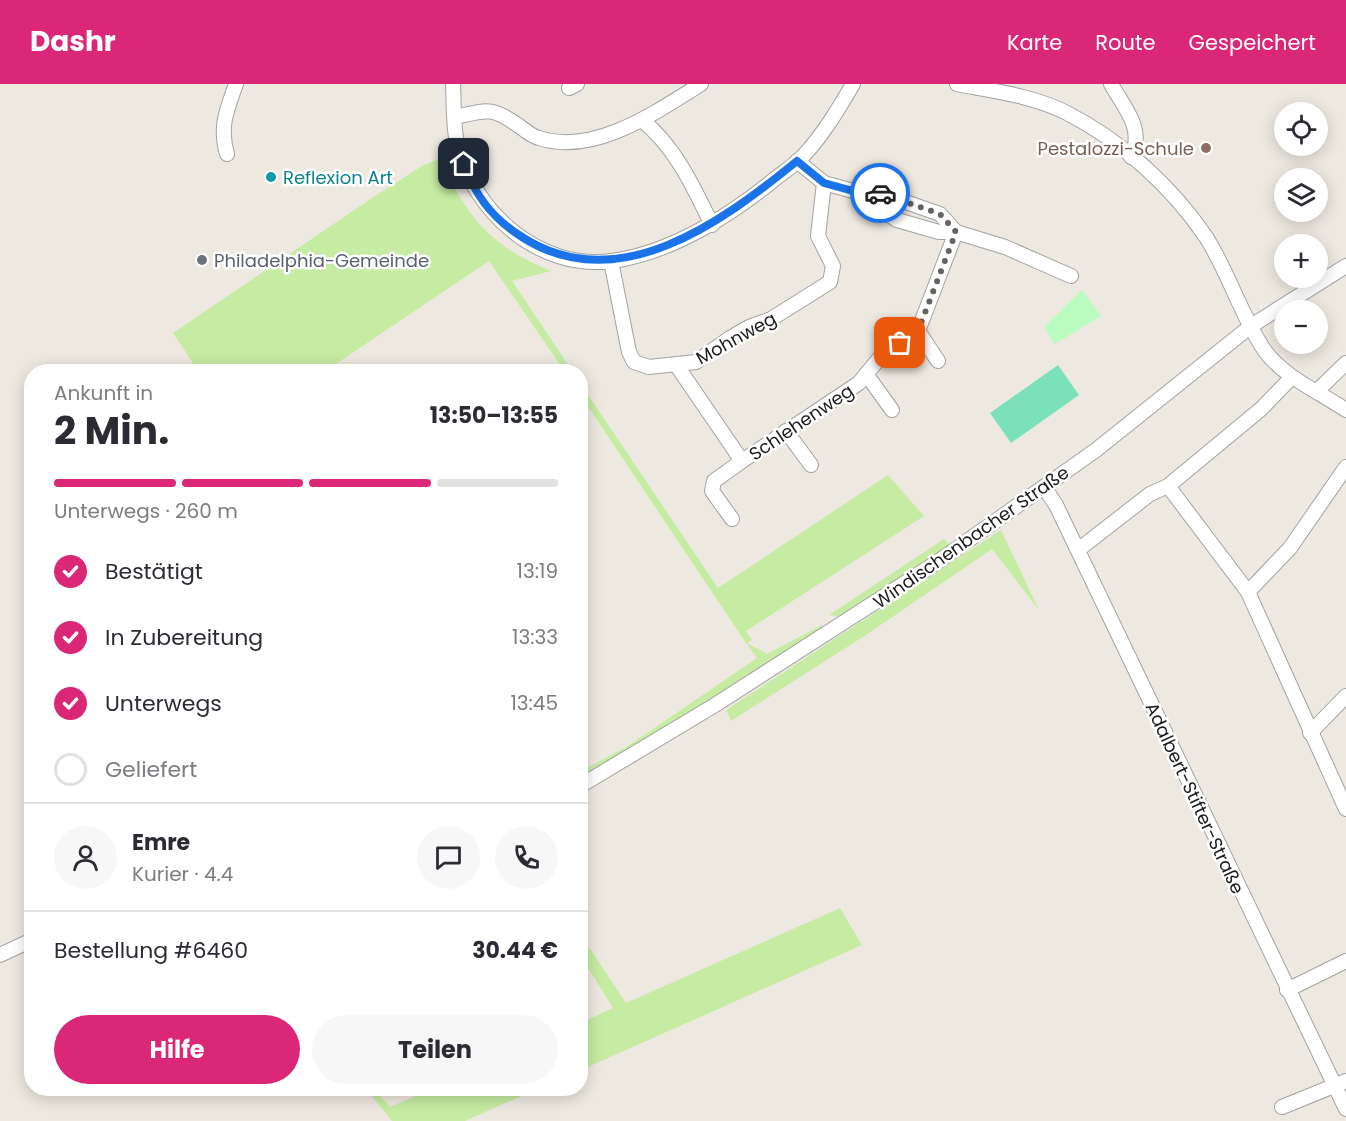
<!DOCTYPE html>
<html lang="de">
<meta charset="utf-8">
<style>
body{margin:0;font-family:Poppins,sans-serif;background:#f7f7f7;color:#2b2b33;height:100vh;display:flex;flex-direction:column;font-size:22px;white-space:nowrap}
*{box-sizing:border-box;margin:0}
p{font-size:20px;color:#7c7c81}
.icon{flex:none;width:33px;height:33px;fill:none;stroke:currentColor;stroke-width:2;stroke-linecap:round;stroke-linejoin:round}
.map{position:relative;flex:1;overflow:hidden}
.sheet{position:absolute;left:24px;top:280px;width:564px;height:732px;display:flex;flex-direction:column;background:#fff;border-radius:24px;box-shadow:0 3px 15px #0003}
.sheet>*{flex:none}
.fabs{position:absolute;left:1274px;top:18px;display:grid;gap:12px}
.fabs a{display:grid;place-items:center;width:54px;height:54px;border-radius:50%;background:#fff;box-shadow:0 3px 15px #0003;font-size:30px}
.pin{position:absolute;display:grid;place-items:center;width:51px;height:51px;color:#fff;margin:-26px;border-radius:12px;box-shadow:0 3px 9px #0006}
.courier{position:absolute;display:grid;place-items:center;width:60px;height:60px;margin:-30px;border:4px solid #1a73e8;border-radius:50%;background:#fff;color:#222;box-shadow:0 2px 8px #0007}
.head em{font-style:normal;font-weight:700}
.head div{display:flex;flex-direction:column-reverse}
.head{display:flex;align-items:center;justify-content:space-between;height:102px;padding:0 30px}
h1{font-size:39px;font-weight:700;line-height:45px}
.bar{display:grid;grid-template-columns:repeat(4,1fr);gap:9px 6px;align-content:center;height:72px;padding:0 30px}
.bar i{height:8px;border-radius:4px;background:#e1e1e2}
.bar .selected{background:#db2777}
.bar p{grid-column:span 4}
.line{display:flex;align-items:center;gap:15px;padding:0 30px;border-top:2px solid #e1e1e2}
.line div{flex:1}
.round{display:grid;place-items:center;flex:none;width:63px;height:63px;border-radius:32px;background:#f7f7f7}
ol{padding:0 30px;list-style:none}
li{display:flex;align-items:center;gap:18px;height:66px}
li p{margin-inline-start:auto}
li .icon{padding:6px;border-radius:50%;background:#db2777;color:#fff;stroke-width:4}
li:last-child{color:#7c7c81}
li i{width:33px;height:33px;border:3px solid #e1e1e2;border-radius:50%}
.primary-button{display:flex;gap:12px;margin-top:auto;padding:12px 30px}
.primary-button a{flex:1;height:69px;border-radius:36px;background:#db2777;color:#fff;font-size:24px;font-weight:700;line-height:69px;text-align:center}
.primary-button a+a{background:#f7f7f7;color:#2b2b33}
header{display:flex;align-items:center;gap:36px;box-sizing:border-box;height:84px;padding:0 30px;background:#db2777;color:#fff}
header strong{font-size:28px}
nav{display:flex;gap:33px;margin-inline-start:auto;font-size:21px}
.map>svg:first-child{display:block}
.grass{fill:#c6eba3}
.park{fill:#bafbc0}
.pitch{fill:#7ae1ba}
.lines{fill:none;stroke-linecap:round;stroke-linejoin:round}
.minor-casing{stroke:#a2a2a2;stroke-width:16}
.minor{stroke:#fff;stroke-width:14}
.done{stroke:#656360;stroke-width:6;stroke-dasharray:0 10.8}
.route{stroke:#1a73e8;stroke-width:8}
.education-dot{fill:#8d6e63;stroke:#fff;stroke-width:2}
.culture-dot{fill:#0f9aa8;stroke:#fff;stroke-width:2}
.worship-dot{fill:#6b7280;stroke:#fff;stroke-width:2}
.labels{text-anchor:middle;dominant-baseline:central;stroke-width:5;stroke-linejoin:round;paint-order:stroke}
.education-label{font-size:18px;fill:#785e54;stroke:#fff;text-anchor:end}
.culture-label{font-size:18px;fill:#0d838f;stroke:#fff;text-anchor:start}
.worship-label{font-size:18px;fill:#5b616d;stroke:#fff;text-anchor:start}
.street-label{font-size:18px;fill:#1b1b1b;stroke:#fff}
</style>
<header>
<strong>Dashr</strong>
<nav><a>Karte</a><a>Route</a><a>Gespeichert</a></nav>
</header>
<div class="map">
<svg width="1346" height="1037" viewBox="0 0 1346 1037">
<rect width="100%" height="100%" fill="#eee9e0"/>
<g class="grass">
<path d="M441 74C465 133 492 163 551 187L512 197 573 288H565L489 177 324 288H199L173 249 372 114 422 82Z"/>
<polygon points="580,299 718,504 888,391 924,432 746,547 752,556 747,559 767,570 822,541 825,545 581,696 581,687 628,662 757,574 746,559 581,312"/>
<polygon points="1001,446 1039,526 992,465 866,551 731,637 726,626"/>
<polygon points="944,455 950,462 843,533 829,531"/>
<polygon points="840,824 862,861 581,986 581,939 613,924 581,873 581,851 626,919"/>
<polygon points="366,1005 374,1005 390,1023 432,1005 537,1005 465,1037 392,1037"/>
</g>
<polygon class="park" points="1082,206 1101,232 1055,260 1044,243"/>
<polygon class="pitch" points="1058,281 1079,311 1011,359 990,329"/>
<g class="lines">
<defs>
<g id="minor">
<path d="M453 0C454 19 453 40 457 59 472 127 539 187 612 177 671 169 731 131 776 94 785 87 796 80 804 71 823 51 839 24 853 0"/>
<path d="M957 0C994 7 1034 12 1067 29 1122 57 1172 103 1206 153 1229 189 1241 232 1265 267 1284 293 1319 308 1346 326"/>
<path d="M1111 0C1125 25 1145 45 1131 73"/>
<polyline points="569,4 577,0"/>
<path d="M455 33C487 26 491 22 519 42 525 46 531 52 539 54 594 72 656 28 701 0"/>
<path d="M642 36C676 64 693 102 712 141"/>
<path d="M227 70C219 42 227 26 236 0"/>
<polyline points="797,77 824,99 853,107 874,107 940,130 956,148"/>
<polyline points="867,107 883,127 897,136 939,148 956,148 1005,163 1071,192"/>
<polyline points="611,177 629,268 634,278 649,283 696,278 730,254 749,243 771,235 830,198 833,182 818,152 824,99"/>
<polyline points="938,277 918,247 956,148"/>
<polyline points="677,282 742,377 859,299 882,271 918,247"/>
<polyline points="866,290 892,326"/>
<polyline points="1317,307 1346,279"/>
<polyline points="786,347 811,381"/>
<polyline points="1168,402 1248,508 1346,725"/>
<polyline points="1044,403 1056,421 1346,1025"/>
<polyline points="732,435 712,407 714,397 742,377"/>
<polyline points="1078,466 1150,410 1168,402 1261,325 1292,293"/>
<polyline points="1248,508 1290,464 1346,383"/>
<polyline points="1310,649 1346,612"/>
<polyline points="580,702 715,621 939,477 1096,366 1251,242 1346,182"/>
<polyline points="0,871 32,856"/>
<polyline points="1287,906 1346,877"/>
<polyline points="1282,1023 1346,997"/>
</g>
</defs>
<use href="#minor" class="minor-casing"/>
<use href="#minor" class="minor"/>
</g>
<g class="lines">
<polyline class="done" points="880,109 940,130 956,148 918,247 900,259"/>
<path class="route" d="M464 80C475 112 493 135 522 153 618 215 722 138 797 77L824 99 853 107 880 109"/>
</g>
<circle class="education-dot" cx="1206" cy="64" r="6"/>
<circle class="culture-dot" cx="271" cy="93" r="6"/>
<circle class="worship-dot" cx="202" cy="176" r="6"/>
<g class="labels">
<g class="education-label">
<text x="1194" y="64">Pestalozzi-Schule</text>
</g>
<g class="culture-label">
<text x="283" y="93">Reflexion Art</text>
</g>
<g class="worship-label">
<text x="214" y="176">Philadelphia-Gemeinde</text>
</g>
<g class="street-label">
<text transform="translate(736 254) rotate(-29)">Mohnweg</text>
<text transform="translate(801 338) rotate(-34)">Schlehenweg</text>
<text transform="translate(971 453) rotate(-35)">Windischenbacher Straße</text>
<text transform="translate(1195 714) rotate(65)">Adalbert-Stifter-Straße</text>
</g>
</g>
</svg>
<div class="fabs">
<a><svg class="icon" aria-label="locate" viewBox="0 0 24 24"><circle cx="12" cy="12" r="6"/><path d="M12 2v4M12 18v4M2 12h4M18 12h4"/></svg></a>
<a><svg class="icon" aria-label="layers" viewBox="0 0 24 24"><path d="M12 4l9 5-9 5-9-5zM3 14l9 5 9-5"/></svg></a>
<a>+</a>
<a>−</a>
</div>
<div class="pin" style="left:900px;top:259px;background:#ea580c"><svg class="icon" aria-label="bag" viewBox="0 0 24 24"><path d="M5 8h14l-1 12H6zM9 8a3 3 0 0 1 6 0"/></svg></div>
<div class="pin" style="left:464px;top:80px;background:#1f2937"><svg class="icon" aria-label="home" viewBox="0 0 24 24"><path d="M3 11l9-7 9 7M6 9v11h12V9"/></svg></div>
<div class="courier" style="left:880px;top:109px"><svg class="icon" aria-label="car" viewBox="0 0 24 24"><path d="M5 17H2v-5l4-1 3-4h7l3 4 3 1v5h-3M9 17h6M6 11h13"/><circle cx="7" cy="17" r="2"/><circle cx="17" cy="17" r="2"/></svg></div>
<section class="sheet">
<div class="head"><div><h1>2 Min.</h1><p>Ankunft in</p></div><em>13:50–13:55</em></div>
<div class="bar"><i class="selected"></i><i class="selected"></i><i class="selected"></i><i></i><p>Unterwegs · 260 m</p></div>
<ol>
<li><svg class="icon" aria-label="check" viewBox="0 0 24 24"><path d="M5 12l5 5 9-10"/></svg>Bestätigt<p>13:19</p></li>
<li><svg class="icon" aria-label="check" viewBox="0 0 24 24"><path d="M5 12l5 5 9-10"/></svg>In Zubereitung<p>13:33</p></li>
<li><svg class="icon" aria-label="check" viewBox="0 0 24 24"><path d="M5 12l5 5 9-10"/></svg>Unterwegs<p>13:45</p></li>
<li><i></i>Geliefert</li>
</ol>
<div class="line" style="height:108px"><a class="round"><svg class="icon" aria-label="person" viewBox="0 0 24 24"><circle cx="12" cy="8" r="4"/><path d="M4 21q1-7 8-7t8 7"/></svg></a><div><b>Emre</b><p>Kurier · 4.4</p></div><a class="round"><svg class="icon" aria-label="chat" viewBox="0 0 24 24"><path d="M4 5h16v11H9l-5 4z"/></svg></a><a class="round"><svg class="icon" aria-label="phone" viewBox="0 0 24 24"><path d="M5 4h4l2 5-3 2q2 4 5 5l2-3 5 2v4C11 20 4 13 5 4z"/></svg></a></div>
<div class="line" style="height:78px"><div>Bestellung #6460</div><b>30.44 €</b></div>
<div class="primary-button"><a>Hilfe</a><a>Teilen</a></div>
</section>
</div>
